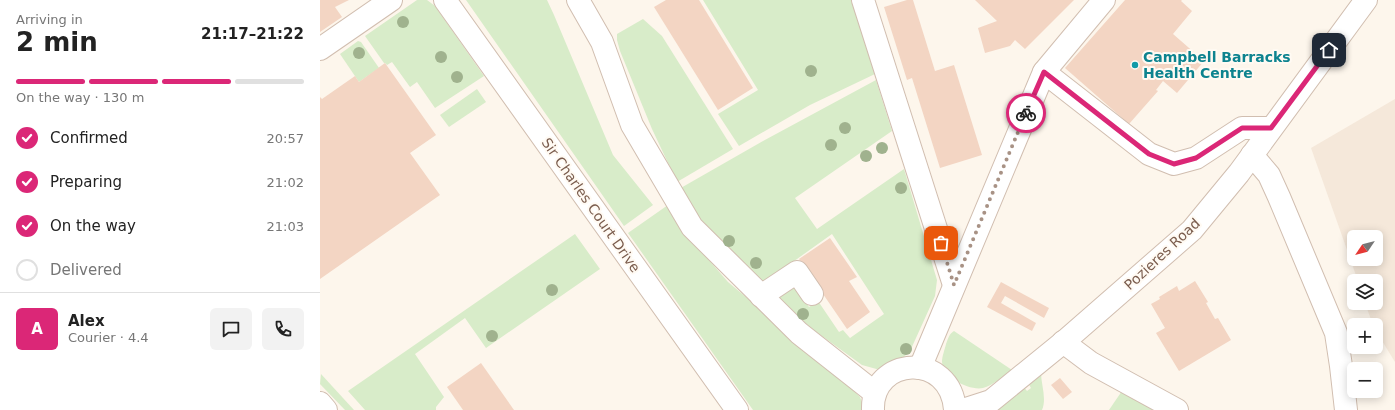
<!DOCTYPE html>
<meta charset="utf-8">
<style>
body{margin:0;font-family:"DejaVu Sans",sans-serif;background:#f2f2f2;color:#222;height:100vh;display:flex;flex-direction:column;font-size:15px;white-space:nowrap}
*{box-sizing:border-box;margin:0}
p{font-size:13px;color:#767676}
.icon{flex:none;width:22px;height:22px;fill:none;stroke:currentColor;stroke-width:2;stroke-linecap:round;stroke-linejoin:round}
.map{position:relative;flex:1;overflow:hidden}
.side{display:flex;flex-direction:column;background:#fff;width:320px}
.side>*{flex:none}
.needle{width:26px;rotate:235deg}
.tools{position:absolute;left:1027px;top:230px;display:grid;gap:8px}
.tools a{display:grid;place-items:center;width:36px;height:36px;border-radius:6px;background:#fff;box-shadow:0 2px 10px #0003;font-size:20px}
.pin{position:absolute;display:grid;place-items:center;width:34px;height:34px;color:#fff;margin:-17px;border-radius:8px;box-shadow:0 2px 6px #0006}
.courier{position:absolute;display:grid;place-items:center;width:40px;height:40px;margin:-20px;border:3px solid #db2777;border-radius:50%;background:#fff;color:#222;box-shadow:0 1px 5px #0007}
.headline em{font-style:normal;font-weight:800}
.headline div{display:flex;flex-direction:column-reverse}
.headline{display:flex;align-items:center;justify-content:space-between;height:68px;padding:0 16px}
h1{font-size:26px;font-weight:800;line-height:30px}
.bar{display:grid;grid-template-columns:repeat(4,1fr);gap:6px 4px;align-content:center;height:48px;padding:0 16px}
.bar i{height:5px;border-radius:3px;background:#e0e0e0}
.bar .on{background:#db2777}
.bar p{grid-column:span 4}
.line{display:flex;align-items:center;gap:10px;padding:0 16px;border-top:1px solid #e0e0e0}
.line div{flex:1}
.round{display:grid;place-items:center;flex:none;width:42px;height:42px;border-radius:6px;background:#f2f2f2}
ol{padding:0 16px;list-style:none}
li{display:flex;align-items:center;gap:12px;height:44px}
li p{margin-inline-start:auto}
li .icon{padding:4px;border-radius:50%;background:#db2777;color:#fff;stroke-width:4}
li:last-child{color:#767676}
li i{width:22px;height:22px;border:2px solid #e0e0e0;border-radius:50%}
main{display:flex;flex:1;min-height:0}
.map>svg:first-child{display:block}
.residential{fill:#f5e8da;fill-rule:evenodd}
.green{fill:#d8ecc9}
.building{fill:#f3d5c3}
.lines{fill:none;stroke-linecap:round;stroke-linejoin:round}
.minor-casing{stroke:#d1beb0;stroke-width:24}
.minor{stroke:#fff;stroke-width:22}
.tree{fill:#a0b28e}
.done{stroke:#a89285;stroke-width:4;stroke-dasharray:0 7.2}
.route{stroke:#db2777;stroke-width:5}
.culture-dot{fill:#0f9aa8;stroke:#fffaf3;stroke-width:1.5}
.labels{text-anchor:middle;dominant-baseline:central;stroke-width:4;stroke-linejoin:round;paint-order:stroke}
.culture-label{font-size:14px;font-weight:bold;fill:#0d838f;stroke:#fffaf3;text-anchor:start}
.street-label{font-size:14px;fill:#7a5c4d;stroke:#fffaf3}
</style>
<main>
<section class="side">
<div class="headline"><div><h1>2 min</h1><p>Arriving in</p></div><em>21:17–21:22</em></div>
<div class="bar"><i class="on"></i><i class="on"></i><i class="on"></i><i></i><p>On the way · 130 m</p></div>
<ol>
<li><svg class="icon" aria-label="check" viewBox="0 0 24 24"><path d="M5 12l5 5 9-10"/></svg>Confirmed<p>20:57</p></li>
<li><svg class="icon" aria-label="check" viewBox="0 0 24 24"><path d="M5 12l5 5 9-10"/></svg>Preparing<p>21:02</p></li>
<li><svg class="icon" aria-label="check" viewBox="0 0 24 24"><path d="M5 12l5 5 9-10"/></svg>On the way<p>21:03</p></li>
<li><i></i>Delivered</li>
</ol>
<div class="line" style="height:72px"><b class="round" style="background:#db2777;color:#fff">A</b><div><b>Alex</b><p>Courier · 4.4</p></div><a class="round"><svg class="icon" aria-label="chat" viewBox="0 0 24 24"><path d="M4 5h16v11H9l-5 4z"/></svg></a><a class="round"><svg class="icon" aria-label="phone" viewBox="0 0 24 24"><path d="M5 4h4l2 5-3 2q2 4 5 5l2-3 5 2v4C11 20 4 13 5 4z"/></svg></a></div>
</section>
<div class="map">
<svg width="1075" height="410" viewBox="0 0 1075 410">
<rect width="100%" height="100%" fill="#fdf6ec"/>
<path class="residential" d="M1075 99V362L1056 331V325H1053L1045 303H1056V281H1038L991 148ZM1034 237H1056V259H1034Z"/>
<g class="green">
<polygon points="97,0 107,0 115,6 164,76 115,108 97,82 90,87 72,62 67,65 65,63 64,63 45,36"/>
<polygon points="146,0 227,0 234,15 293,155 333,205 304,226"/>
<polygon points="383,0 531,0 555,74 490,105 419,146 398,114 438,90"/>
<polygon points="323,19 342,36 413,149 357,182 332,129 300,51 297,40 297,34"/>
<polygon points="38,41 41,42 59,68 39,82 20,54"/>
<polygon points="556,80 572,131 475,198 497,229 584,169 617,280 615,296 591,349 578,364 560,370 542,365 495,331 454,297 474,284 489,307 498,301 519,332 523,330 530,338 564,314 512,234 442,284 382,222 359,189 443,141"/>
<polygon points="157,89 166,102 129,127 120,115"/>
<polygon points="348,205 362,229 408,282 514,371 540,397 545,410 433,410 308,233"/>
<polygon points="255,234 280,269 166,348 145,318 95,354 124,397 116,407 116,410 45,410 28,391"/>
<path d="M634 331 692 370C683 377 673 385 663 388 649 391 623 377 622 362 622 356 625 349 626 344 628 339 629 334 634 331Z"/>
<path d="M721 372C721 385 727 398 722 410H674L703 386 707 391 711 388 708 383Z"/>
<polygon points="1,374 34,410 25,410 0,384"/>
<polygon points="804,388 846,410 789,410"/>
</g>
<g class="building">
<polygon points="0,0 29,0 15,7 22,17 0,32"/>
<polygon points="346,0 379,0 433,88 398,110 334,7"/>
<polygon points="587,0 593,0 615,71 634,65 662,155 620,168 592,78 587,80 564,7"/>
<polygon points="655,0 754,0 705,49 695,40 690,46 665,53 658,28 677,21"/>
<polygon points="805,0 862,0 861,1 872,11 853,34 884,61 857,93 843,81 836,90 838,91 809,124 745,68"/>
<polygon points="65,63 116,135 90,153 120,195 0,279 0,97 2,99 35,76 39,82"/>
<polygon points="510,238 537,277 529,281 550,312 527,329 479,259"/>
<polygon points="875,281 888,302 886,303 895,319 898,318 911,340 859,371 836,333 845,328 831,304 840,299 839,297 857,286 859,291"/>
<polygon points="681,282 729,308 724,318 685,296 681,303 716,323 712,331 667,307"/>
<polygon points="161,363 194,410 143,410 127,387"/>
<polygon points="740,378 752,392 743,399 731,385"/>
</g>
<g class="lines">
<defs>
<g id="minor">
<polyline points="125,0 417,410"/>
<polyline points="258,0 282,42 312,125 372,227 479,333 555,393"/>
<polyline points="543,0 634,285"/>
<polyline points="0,49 71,0"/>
<polyline points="724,72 784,0"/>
<polyline points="932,155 949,175 959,197 1016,333 1021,366 1026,410"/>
<polyline points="441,296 477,272 492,294"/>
<polyline points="743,342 771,363 857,410"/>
<polyline points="600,368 724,72 829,154 854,164 876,158 922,128 951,128"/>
<polyline points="0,403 6,410"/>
<path d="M553 410C551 356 631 351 635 410"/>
<polyline points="643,410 671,401 746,340 872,230 919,173 1046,0"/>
</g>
</defs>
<use href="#minor" class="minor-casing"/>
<use href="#minor" class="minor"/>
</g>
<g class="tree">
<circle cx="83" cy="22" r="6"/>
<circle cx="39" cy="53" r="6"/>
<circle cx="121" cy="57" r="6"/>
<circle cx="491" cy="71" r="6"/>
<circle cx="137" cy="77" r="6"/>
<circle cx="525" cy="128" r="6"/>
<circle cx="511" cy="145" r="6"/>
<circle cx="562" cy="148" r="6"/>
<circle cx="546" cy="156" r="6"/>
<circle cx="581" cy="188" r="6"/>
<circle cx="409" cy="241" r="6"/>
<circle cx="436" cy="263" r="6"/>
<circle cx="232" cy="290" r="6"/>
<circle cx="483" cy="314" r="6"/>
<circle cx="172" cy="336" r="6"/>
<circle cx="586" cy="349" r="6"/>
</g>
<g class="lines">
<polyline class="done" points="621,243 634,285 706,113"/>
<polyline class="route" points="706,113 724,72 829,154 854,164 876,158 922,128 951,128 1009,50"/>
</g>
<circle class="culture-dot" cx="815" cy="65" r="4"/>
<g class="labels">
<g class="culture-label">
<text x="823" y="57">Campbell Barracks<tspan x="823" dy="16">Health Centre</tspan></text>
</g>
<g class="street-label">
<text transform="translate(271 205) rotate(55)">Sir Charles Court Drive</text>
<text transform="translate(842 254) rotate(-43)">Pozieres Road</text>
</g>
</g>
</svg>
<div class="tools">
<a><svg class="needle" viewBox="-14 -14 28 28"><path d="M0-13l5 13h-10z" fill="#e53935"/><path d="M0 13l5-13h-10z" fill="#767676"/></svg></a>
<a><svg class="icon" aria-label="layers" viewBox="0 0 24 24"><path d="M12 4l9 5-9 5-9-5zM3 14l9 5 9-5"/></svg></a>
<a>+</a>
<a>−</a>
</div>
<div class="pin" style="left:621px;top:243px;background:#ea580c"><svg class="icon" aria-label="bag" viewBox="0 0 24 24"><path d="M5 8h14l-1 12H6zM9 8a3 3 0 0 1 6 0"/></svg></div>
<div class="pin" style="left:1009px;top:50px;background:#1f2937"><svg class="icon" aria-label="home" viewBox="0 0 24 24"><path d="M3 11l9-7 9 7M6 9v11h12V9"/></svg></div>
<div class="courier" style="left:706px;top:113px"><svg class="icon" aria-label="bike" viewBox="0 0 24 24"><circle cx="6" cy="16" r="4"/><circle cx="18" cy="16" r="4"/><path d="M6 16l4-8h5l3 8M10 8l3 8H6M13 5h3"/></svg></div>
</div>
</main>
